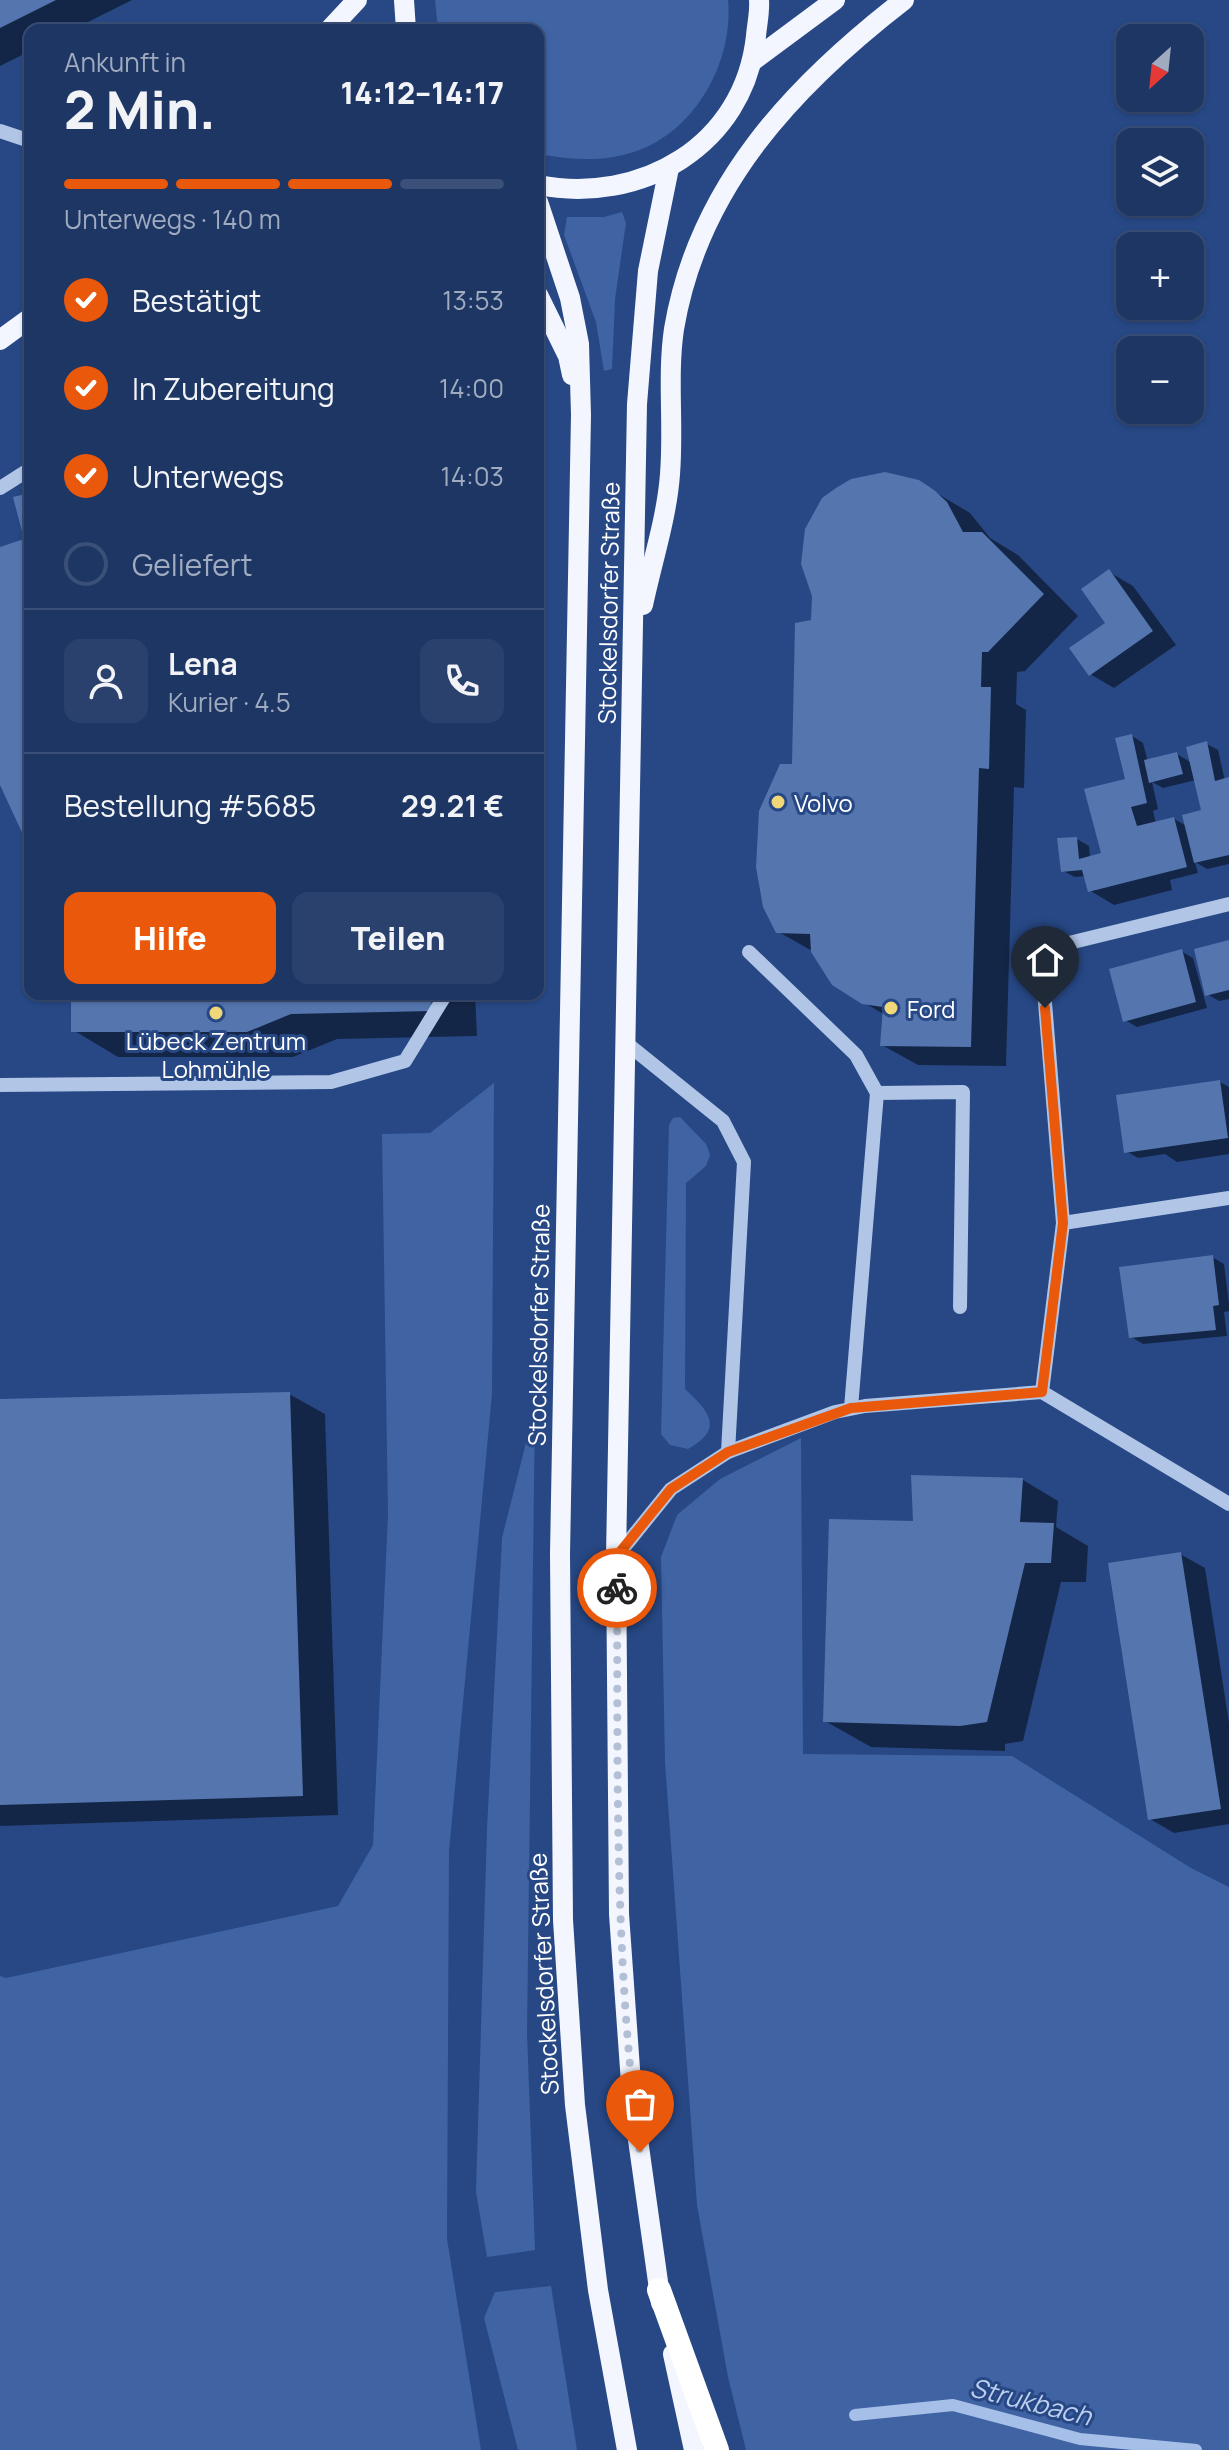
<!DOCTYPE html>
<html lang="de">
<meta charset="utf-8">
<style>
body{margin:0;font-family:Manrope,sans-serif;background:#2a416d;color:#f1f3f6;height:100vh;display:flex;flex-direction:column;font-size:30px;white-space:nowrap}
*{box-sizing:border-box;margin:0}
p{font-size:26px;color:#a0abbf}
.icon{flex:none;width:44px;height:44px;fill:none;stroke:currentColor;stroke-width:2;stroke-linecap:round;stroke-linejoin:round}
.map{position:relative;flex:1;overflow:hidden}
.details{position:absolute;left:24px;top:24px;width:520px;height:976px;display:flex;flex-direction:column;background:#1d3664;border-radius:16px;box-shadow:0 2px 6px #0004,0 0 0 2px #3b5078}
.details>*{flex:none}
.needle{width:52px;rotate:207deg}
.tools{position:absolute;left:1116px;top:24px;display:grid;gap:16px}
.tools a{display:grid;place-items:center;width:88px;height:88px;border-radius:16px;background:#1d3664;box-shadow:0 2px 6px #0004,0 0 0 2px #3b5078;font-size:40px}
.pin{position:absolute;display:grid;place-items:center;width:68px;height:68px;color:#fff;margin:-82px -34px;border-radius:50% 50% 50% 0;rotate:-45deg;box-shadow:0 0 8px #0007}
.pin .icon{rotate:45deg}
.courier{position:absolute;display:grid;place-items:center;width:80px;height:80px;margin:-40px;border:6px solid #ea580c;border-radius:50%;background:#fff;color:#222;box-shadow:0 2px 10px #0007}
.headline em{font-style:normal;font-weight:800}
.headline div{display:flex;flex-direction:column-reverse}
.headline{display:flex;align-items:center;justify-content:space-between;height:136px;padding:0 40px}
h1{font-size:52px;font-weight:800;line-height:60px}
.bar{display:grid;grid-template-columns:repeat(4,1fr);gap:12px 8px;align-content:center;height:96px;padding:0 40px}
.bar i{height:10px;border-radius:6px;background:#3b5078}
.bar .on{background:#ea580c}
.bar p{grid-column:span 4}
.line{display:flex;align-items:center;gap:20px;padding:0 40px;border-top:2px solid #3b5078}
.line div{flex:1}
.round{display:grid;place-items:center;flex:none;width:84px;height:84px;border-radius:16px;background:#2a416d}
ol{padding:0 40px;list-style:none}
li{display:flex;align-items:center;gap:24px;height:88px}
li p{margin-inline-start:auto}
li .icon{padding:8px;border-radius:50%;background:#ea580c;color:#fff;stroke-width:4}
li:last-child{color:#a0abbf}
li i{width:44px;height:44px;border:4px solid #3b5078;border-radius:50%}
.action{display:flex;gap:16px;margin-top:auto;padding:16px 40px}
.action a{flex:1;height:92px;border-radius:16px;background:#ea580c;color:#fff;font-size:32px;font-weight:800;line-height:92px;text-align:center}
.action a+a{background:#2a416d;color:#f1f3f6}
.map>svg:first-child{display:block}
.green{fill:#3f63a3}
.shadow{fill:#0007;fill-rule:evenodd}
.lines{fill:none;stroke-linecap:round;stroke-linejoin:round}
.stream{stroke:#a6bfe8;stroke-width:12}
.building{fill:#5475ae}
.minor{stroke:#b1c5e7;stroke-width:14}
.major{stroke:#f3f6fe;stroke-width:20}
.highway{stroke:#fff;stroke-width:24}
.done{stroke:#b3bfd4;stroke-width:8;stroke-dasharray:0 14.4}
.route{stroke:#ea580c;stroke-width:10}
.poi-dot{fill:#f0d777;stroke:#274885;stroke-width:3}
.labels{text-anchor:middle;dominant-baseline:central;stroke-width:6;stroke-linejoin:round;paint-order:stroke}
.street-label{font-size:24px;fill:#fff;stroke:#274885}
.poi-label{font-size:24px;fill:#fff;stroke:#274885;text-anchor:start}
.water-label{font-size:26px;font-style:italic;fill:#bdcfef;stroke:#274885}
</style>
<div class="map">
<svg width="1229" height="2450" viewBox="0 0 1229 2450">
<rect width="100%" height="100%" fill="#274885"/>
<g class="green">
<path d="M435 0H728C734 65 691 140 623 155 594 162 568 159 538 154V30H438Z"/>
<polygon points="622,212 626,223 615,299 612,369 604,371 596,322 564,235 567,217 604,217"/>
<polygon points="494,1083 492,1394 449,1851 447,2239 481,2450 0,2450 0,1976 6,1978 338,1906 373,1845 388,1515 382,1134 430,1133"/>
<path d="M680 1117 706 1144 710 1155 706 1166 686 1183 685 1389C709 1411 725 1429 688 1449L670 1445 661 1434 669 1125 673 1118Z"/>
<polygon points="535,1407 527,2033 535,2250 487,2257 476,2192 487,1829 502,1538"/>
<polygon points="801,1438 803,1754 1012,1756 1191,1868 1229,1887 1229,2450 746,2450 728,2377 697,2205 665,1762 661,1557 677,1515 720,1479"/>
<polygon points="551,2286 577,2450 518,2450 484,2318 495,2292"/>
</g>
<g class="shadow">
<polygon points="0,0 132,0 72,30 30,30 30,51 0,66"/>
<polygon points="918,482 970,513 990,538 1018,555 1078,616 1025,671 1017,672 1016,704 1026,710 1024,788 1014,787 1006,1066 918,1065 882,1045 885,1015 863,1002 814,952 777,931 813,621"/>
<polygon points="1109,572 1133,586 1176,645 1114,688 1090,674 1107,624"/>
<path d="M1132 736 1143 743 1148 762 1177 754 1192 763 1207 744 1218 750 1225 781 1229 780V864L1207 869 1195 862 1198 873 1170 880 1172 890 1114 905 1089 890 1086 876 1075 877 1063 871 1077 839 1089 846 1090 858 1103 854 1127 780ZM1196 780 1203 812 1187 826 1174 819 1156 824 1153 811 1158 809 1152 782 1163 788Z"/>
<polygon points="1229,942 1229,999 1219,1001 1207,994"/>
<polygon points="1181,951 1193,958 1207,1008 1137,1027 1125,1020"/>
<polygon points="73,994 475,994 477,1036 337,1039 293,1057 118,1057 73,1030"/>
<polygon points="1220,1082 1229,1087 1229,1154 1177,1162 1165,1154 1138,1158 1126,1151"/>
<polygon points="1212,1257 1224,1264 1229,1304 1229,1311 1224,1312 1227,1336 1143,1344 1131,1337"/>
<polygon points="289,1394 325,1414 338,1815 0,1826 0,1401"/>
<polygon points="1023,1480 1058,1501 1056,1527 1088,1546 1086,1582 1061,1582 1023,1741 1005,1744 1005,1751 871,1747 825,1721"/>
<polygon points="1180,1554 1205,1568 1229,1723 1229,1824 1174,1833 1150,1819"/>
</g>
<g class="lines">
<polyline class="stream" points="855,2415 953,2405 1080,2439 1196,2450"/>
</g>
<g class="building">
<polygon points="0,0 56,0 0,28"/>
<polygon points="885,472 919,480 934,490 947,502 963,532 982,532 1044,594 988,652 982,652 981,687 991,687 989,769 979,768 971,1047 880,1046 883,1007 862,1004 832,985 811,952 810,934 776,933 763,907 756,867 759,811 780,764 792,764 795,623 811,620 812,596 801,564 805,529 822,498 836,488 851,479"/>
<polygon points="30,493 30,839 25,839 0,785 0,547 24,539 13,497"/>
<polygon points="1109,569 1153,631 1089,676 1069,648 1105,623 1081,589"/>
<polygon points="1132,734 1147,803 1131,807 1137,826 1174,817 1187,867 1088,892 1082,870 1061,872 1057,838 1077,837 1079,859 1101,853 1084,789 1125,779 1115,738"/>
<polygon points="1207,741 1215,781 1229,777 1229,855 1194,863 1182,815 1201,810 1186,747"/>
<polygon points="1177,752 1183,774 1149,783 1144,760"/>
<polygon points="1229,940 1229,990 1205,996 1194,949"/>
<polygon points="1182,949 1196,1002 1123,1022 1109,969"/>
<polygon points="71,994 431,994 432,1011 291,1014 247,1032 71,1032"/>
<polygon points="1220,1080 1228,1138 1124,1153 1116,1095"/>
<polygon points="1213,1255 1219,1305 1213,1306 1216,1330 1129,1338 1119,1267"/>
<polygon points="290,1392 303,1796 0,1805 0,1399"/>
<polygon points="911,1475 1023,1478 1020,1522 1054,1523 1051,1563 1025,1563 987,1722 960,1726 823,1722 829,1519 913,1521"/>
<polygon points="1181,1552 1221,1809 1148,1820 1108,1563"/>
</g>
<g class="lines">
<g class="minor">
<polyline points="0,131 30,141"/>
<polyline points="0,488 30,469"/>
<polyline points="749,952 856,1055 877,1093 851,1408"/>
<polyline points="625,1042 723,1121 744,1162 728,1452"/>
<polyline points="0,1085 331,1082 405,1061 446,994"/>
<polyline points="877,1093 963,1092 960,1307"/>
<polyline points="1063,1223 1229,1198"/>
<polyline points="1042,1392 1063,1223 1043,978 1047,959 1069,943 1229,904"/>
<polyline points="616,1557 671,1489 728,1452 835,1412 865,1406 1042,1392 1229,1504"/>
</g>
<g class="major">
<polyline points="404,0 406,30"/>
<polyline points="329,30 357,0"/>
<polyline points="754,60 835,0"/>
<path d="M538 185C641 205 744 146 756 36 757 24 760 12 759 0"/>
<polyline points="538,202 570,298 579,344 581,415 560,1554 563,1920 575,2105 598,2290 627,2450"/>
<polyline points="538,295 568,356 572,375"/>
<polyline points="0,340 30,318"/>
<path d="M643 605C652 562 667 517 670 474 674 426 667 376 674 329 698 186 794 85 904 0"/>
<polyline points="661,2303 632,2097 619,1914 616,1557 637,404 648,271 669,168"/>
<polyline points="673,2354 694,2450"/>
</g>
<polyline class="highway" points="659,2290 717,2450"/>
</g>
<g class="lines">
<path class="done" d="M617 1588C618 1776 614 1965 640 2152"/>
<polyline class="route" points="617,1588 616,1557 671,1489 728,1452 851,1408 1042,1392 1063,1223 1045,1008"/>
</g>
<g class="poi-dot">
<circle cx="778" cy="802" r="8"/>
<circle cx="891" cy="1008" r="8"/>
<circle cx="216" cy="1013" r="8"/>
</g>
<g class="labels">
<g class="street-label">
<text transform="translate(608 603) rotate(-89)">Stockelsdorfer Straße</text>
<text transform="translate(538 1325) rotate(-89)">Stockelsdorfer Straße</text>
<text transform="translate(543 1974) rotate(-93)">Stockelsdorfer Straße</text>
</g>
<g class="poi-label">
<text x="794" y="802">Volvo</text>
<text x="907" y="1008">Ford</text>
<text x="216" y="1040" text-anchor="middle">Lübeck Zentrum<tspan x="216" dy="28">Lohmühle</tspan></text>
</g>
<g class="water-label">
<text transform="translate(1031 2401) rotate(14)">Strukbach</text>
</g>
</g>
</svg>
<div class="tools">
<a><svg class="needle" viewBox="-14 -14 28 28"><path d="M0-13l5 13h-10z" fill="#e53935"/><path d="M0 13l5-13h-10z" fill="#a0abbf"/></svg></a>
<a><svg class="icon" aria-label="layers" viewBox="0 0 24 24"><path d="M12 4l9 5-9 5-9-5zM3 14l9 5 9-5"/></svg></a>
<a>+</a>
<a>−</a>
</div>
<div class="pin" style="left:640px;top:2152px;background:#ea580c"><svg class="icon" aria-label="bag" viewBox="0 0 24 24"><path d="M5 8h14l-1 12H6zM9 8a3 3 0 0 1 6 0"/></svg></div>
<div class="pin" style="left:1045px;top:1008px;background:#1f2937"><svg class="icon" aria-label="home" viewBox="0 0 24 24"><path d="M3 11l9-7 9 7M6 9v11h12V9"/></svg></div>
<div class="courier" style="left:617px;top:1588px"><svg class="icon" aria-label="bike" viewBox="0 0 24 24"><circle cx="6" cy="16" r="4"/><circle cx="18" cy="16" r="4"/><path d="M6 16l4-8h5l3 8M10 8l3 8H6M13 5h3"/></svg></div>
<section class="details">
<div class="headline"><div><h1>2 Min.</h1><p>Ankunft in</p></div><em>14:12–14:17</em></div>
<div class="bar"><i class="on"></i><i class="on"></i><i class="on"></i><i></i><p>Unterwegs · 140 m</p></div>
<ol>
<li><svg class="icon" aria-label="check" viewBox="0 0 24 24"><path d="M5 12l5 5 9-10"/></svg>Bestätigt<p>13:53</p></li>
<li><svg class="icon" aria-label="check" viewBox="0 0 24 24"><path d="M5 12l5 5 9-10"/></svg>In Zubereitung<p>14:00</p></li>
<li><svg class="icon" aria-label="check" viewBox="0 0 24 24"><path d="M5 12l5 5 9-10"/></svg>Unterwegs<p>14:03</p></li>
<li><i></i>Geliefert</li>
</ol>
<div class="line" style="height:144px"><a class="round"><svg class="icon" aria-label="person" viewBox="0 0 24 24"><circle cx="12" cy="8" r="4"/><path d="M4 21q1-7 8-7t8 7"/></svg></a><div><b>Lena</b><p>Kurier · 4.5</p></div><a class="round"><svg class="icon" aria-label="phone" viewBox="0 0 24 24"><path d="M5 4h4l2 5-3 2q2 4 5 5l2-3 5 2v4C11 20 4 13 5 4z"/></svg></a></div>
<div class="line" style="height:104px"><div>Bestellung #5685</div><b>29.21 €</b></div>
<div class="action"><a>Hilfe</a><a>Teilen</a></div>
</section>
</div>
